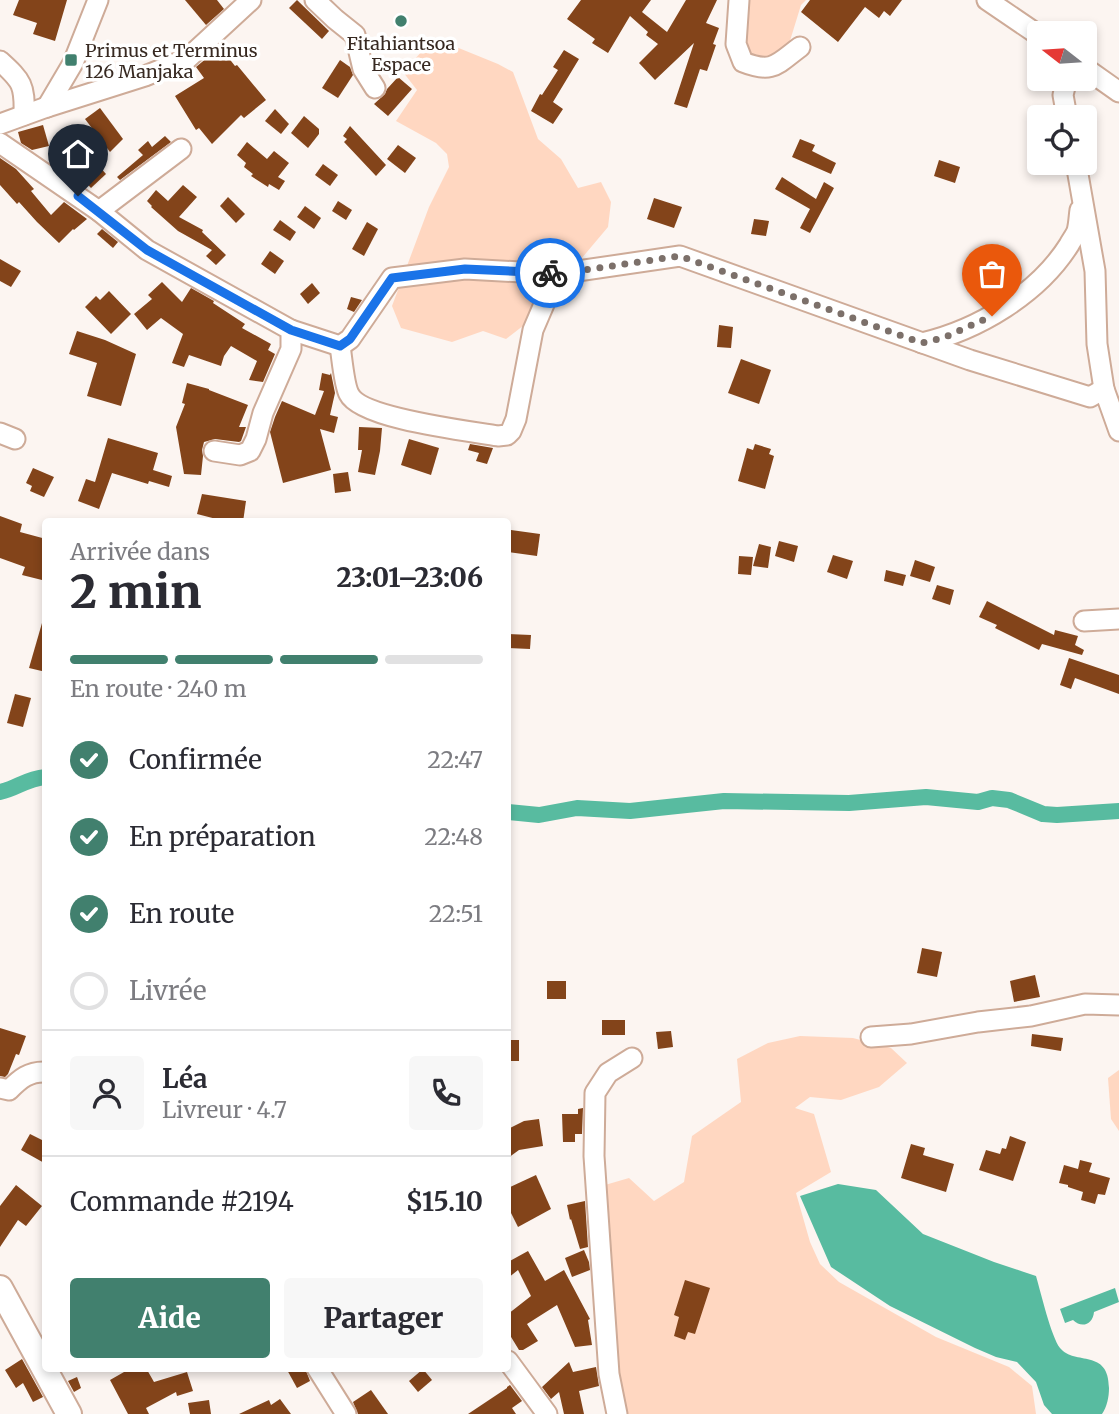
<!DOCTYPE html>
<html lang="fr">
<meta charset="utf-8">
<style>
body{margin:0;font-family:Merriweather,serif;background:#f7f7f7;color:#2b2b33;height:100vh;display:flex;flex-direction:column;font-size:26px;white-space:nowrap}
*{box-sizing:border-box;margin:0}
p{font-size:23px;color:#7c7c81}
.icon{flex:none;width:38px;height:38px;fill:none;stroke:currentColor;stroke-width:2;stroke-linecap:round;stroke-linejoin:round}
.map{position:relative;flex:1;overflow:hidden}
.sheet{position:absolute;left:42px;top:518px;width:469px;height:854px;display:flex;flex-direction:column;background:#fff;border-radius:7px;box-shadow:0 4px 10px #0003}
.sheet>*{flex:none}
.needle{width:46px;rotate:287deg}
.fabs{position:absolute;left:1027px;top:21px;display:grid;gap:14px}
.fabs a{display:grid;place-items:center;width:70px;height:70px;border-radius:7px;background:#fff;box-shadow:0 4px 10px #0003;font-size:35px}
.pin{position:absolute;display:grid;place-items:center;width:60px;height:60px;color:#fff;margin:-72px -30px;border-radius:50% 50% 50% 0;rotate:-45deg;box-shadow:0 0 7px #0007}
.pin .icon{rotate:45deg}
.courier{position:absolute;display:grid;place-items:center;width:70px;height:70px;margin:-35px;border:5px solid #1a73e8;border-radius:50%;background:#fff;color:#222;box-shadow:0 2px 9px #0007}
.headline em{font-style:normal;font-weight:800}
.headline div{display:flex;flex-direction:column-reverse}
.headline{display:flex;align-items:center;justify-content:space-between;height:119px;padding:0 28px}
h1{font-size:46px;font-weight:800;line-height:52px}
.bar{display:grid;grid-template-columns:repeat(4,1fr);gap:10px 7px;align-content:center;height:84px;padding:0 28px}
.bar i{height:9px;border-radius:5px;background:#e1e1e2}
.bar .current{background:#41806e}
.bar p{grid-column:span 4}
.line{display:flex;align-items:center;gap:18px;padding:0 28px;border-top:2px solid #e1e1e2}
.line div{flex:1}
.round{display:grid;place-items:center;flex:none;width:74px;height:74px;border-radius:7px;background:#f7f7f7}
ol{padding:0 28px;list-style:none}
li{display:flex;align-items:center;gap:21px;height:77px}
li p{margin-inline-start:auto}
li .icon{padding:7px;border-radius:50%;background:#41806e;color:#fff;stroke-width:4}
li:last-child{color:#7c7c81}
li i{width:38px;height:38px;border:4px solid #e1e1e2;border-radius:50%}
.button{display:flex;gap:14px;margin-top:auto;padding:14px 28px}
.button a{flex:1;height:80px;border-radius:7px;background:#41806e;color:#fff;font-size:28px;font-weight:800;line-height:80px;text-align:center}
.button a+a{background:#f7f7f7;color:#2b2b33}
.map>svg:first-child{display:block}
.green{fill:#ffd7c1}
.water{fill:#58bba0}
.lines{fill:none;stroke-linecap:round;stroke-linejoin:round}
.canal{stroke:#58bba0;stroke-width:16}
.building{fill:#83441a}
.minor-casing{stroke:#ceab98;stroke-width:23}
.major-casing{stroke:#ceab98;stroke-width:28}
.minor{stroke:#fff;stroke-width:19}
.major{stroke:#fff;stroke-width:24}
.done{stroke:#7c706a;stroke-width:7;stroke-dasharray:0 12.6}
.route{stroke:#1a73e8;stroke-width:9}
.poi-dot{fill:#41806e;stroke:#fff;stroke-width:2.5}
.labels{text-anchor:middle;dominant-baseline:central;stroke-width:7;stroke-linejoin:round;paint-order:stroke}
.poi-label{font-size:18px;fill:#372921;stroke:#fff}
</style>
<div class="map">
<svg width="1119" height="1414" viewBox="0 0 1119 1414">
<rect width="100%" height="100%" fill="#fcf5f1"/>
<g class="green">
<polygon points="748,0 806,0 801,5 789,44 759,64 744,54"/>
<polygon points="434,38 498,64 513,72 538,139 561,159 578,188 601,182 611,202 608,227 528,322 506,339 483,331 452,342 401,328 392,306 429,207 449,167 447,154 436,143 396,121 417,90 403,72"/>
<polygon points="800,1036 853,1038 891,1048 907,1063 879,1087 841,1100 810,1097 795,1108 814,1114 831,1172 796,1193 810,1242 820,1264 839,1282 936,1337 1009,1367 1032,1386 1036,1414 625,1414 611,1332 609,1216 605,1185 629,1178 654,1201 684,1182 692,1136 741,1102 737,1059 768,1043"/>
<polygon points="1119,1070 1119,1131 1111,1119 1108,1078"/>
</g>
<g class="water">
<path d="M838 1184 876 1190 923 1234 994 1262 1036 1276C1041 1293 1051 1336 1060 1348 1075 1366 1109 1348 1109 1388 1109 1397 1107 1407 1102 1414H1052L1044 1405 1036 1382 1017 1362 996 1357 975 1348 890 1306 831 1267 800 1196Z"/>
<path d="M1115 1288 1119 1302 1094 1312C1093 1324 1082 1329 1073 1320L1065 1323 1060 1309Z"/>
</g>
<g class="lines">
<g class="canal">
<path d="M0 792C18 788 25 779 46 777"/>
<polyline points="508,812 539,815 577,808 630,811 724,801 849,803 926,797 978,802 992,798 1009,800 1043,814 1057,815 1119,811"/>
</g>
</g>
<g class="building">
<polygon points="19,0 67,0 55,41 33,34 37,23 13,15"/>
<polygon points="185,0 217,0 224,9 206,25"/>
<polygon points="297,0 329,31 322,39 289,8"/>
<polygon points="581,0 651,0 642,12 667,32 686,0 717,0 706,23 719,28 713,44 716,45 707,71 700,69 687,108 674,104 694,43 655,80 639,63 658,44 646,35 648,32 630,16 608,53 592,43 595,39 567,19"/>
<polygon points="810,0 902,0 890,16 884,11 879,18 865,7 838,42 801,12"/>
<polygon points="220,47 235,66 237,65 266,100 244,118 241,115 212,144 199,128 196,130 175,96 204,78 196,67"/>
<polygon points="564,50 579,59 553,102 563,109 553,124 531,111 540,94 542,95 558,70 553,67"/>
<polygon points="340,60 350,67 353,75 338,98 322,88"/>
<polygon points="398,77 412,89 388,116 374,104 385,94 387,89"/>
<polygon points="100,108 123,139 110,152 85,119"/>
<polygon points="275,109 289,124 281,134 265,121"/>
<polygon points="304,116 319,129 319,134 308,148 291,133"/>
<polygon points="43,125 49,146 32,150 21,143 18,132"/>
<polygon points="350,126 386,165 376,176 344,142 347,139 343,136"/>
<polygon points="165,136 171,142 120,180 117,177 143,155 138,150 148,141 152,147"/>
<polygon points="800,139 815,145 812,151 836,163 831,174 792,157"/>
<polygon points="247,142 267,159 274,151 289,163 278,177 285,181 279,190 269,184 268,187 251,176 253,174 244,167 246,163 237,155"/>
<polygon points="398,145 416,158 405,173 387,159"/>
<polygon points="0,158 16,169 34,189 31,191 51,215 64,202 87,219 74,230 73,229 59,243 37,222 19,202 17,204 0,185"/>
<polygon points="93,159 106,174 91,188 77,173"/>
<polygon points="939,160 960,167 955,183 934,176"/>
<polygon points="323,164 338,175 330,186 315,175"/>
<polygon points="782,177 816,199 824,182 834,188 810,233 800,228 810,209 775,189"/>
<polygon points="183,185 197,197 179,217 203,230 202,232 226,255 216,265 206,256 212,250 178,231 151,207 152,206 147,201 156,190 168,201"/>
<polygon points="228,197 245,214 236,223 220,206"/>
<polygon points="654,198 682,207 674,228 647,219"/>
<polygon points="338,201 352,210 346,220 332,211"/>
<polygon points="305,206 321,218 314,229 297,217"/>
<polygon points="754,219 769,221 766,236 751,234"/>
<polygon points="280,220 296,232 290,241 273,230"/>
<polygon points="367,222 378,229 364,256 352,249"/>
<polygon points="102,229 118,242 113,248 97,234"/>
<polygon points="270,251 284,261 275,274 261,264"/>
<polygon points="0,259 21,271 11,287 0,281"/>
<polygon points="162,282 182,302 191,288 214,301 213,303 245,324 242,328 271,344 268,350 275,354 263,382 249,380 257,361 231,346 224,356 221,366 189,355 184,367 172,363 183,334 161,318 147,330 134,314 152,299 148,295"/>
<polygon points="312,283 320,293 308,304 300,294"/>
<polygon points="109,291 131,314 111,334 85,307 96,296 100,300"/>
<polygon points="351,297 362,300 354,312 347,309"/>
<polygon points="719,325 733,327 731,348 717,347"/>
<polygon points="77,331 105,340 136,354 121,406 87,396 97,363 69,354"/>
<polygon points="741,359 771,370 759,404 728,393"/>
<polygon points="322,373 330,375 331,373 335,393 330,415 338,417 334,433 320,429 331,470 283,483 270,432 275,417 282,401 315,415 324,391 319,390"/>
<polygon points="187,383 209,389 209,390 248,405 239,427 246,427 241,441 239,442 215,439 204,442 202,450 203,456 201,475 184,474 176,427 185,404 182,403"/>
<polygon points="359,427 382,428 380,451 375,475 358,472 362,450 358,450"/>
<polygon points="108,438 158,453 153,470 172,476 169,487 149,481 148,484 112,473 99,509 78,501 86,479 95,482"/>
<polygon points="409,439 439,448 431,475 401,465"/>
<polygon points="470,444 493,448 487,464 476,461 479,453 468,450"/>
<polygon points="755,444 771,449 769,454 774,456 765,489 738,481 747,448 753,450"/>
<polygon points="33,468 54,477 44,497 30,491 32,486 26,483"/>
<polygon points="348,472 351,491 335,493 333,474"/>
<polygon points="202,494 246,501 243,522 228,522 197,514"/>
<polygon points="0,516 22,524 20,532 46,539 46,581 22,575 25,567 0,558"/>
<polygon points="511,530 540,534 537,556 508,552"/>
<polygon points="779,541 798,546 794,562 775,556"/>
<polygon points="759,544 771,547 768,568 753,566"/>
<polygon points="833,555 853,561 847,579 827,572"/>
<polygon points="739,556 753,557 751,575 738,574"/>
<polygon points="915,560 935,567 930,582 910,576"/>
<polygon points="886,570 906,575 903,586 884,581"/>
<polygon points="937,585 954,590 950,605 932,599"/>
<polygon points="987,601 1054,635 1055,630 1078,636 1075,645 1084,650 1082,655 1042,644 1039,650 995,628 997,625 979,617"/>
<polygon points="42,623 46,623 46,672 29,668"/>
<polygon points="508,634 531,635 530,649 508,648"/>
<polygon points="1069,658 1119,675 1119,694 1075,678 1071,689 1060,685"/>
<polygon points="15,694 31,698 23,727 7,723"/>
<polygon points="922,948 942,952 937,977 917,973"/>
<polygon points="1035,975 1040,997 1014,1002 1010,981"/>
<rect x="547" y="981" width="19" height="18"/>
<rect x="602" y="1020" width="23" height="15"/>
<polygon points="0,1028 26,1036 19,1055 16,1054 8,1074 5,1077 0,1076"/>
<polygon points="671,1031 673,1047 658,1049 656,1032"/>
<polygon points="1032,1034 1063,1038 1061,1051 1031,1046"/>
<rect x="508" y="1040" width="11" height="21"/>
<polygon points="583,1108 582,1134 575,1134 575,1142 563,1142 562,1114 578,1114 578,1109"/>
<polygon points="539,1119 543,1146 519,1150 508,1158 508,1129 524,1121"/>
<polygon points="30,1134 46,1142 46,1164 21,1150"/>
<polygon points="1010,1136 1026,1142 1013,1181 979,1170 986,1150 1000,1154 1002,1148 1006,1149"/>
<polygon points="911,1144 925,1148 923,1155 954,1164 946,1192 901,1178"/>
<polygon points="1080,1160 1092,1163 1089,1172 1110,1178 1105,1195 1098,1194 1095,1204 1081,1200 1083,1192 1068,1187 1068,1185 1059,1183 1064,1165 1078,1169"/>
<polygon points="536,1175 551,1209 518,1227 508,1207 508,1188"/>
<polygon points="16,1185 42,1206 26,1226 18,1220 0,1247 0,1206"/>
<polygon points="585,1201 588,1247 580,1249 571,1219 570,1220 567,1205"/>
<polygon points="584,1250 589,1262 590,1270 572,1277 565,1258"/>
<polygon points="528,1251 545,1281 564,1270 590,1319 588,1320 592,1345 575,1347 557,1305 527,1324 538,1341 523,1350 519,1350 508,1332 508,1314 531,1296 518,1270 508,1278 508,1262"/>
<polygon points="685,1280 710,1288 695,1334 688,1332 685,1340 674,1336 679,1317 674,1315"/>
<polygon points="22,1359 43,1397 33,1402 23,1383 16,1388 5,1370"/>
<polygon points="569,1362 573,1372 596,1367 599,1386 579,1391 584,1414 564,1414 559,1392 551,1399 542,1387"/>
<polygon points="131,1368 146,1368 154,1382 187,1372 193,1391 177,1396 176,1392 146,1408 149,1414 128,1414 110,1380"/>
<polygon points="286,1368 305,1368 310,1381 297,1388"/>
<polygon points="423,1369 432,1380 418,1392 409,1381"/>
<polygon points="77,1377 81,1388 74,1392 68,1381"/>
<polygon points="510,1385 522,1401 512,1408 516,1414 468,1414 507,1388 507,1387"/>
<polygon points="371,1390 388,1414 358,1414 353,1402"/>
<polygon points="280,1399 291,1414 239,1414 269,1400 271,1405"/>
<polygon points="209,1400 211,1414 190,1414 188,1403"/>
</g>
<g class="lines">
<defs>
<g id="minor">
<polyline points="315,0 335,19 355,35 363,69 375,88"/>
<path d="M739 0 736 44 743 62C773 74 777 64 800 47"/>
<polyline points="987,0 1040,36"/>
<path d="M0 61C22 81 25 85 24 115"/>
<polyline points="1085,68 1119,92"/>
<polyline points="1067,79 1063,95 1067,117"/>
<polyline points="47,107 73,63 98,0"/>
<polyline points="0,124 44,108 145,76 187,59 251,0"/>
<polyline points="0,143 99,211 147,250 291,330 291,349 263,413 256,439 250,451 240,455 214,451"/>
<polyline points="1076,163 1095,271 1097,344 1104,389 1119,431"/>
<polyline points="99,211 181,149"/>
<polyline points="291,330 340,346 350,339 392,278 465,269 557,274 680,256 970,360 1090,397 1104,389"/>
<path d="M922 343C978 330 1038 294 1069 245 1071 241 1075 236 1077 231 1079 224 1079 216 1080 210"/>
<path d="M340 346C342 358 344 385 349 394 361 419 470 431 498 436L507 435 511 431 516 419 533 330 557 274"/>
<polyline points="0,433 15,439"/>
<polyline points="1084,621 1119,619"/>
<polyline points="871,1037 911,1034 978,1022 1031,1016 1085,1004 1119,1005"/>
<path d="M0 1088 9 1090C20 1079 29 1071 46 1072"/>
<polyline points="508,1361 547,1414"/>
<polyline points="317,1368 346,1414"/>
<polyline points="617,1414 609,1374 594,1156 595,1093 608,1073 632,1058"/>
</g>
<polyline id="major" points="0,1288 69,1414"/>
</defs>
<use href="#minor" class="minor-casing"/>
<use href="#major" class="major-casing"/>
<use href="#minor" class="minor"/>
<use href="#major" class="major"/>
</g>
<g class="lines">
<polyline class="done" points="550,273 557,274 680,256 922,343 943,338 992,316"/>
<polyline class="route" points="78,196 147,250 291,330 340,346 350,339 392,278 465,269 550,273"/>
</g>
<g class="poi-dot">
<circle cx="401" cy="21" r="7"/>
<rect x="64" y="53" width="14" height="14" rx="3.5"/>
</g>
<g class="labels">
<g class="poi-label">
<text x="401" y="43">Fitahiantsoa<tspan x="401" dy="21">Espace</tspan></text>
<text x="85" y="50" text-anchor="start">Primus et Terminus<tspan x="85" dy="21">126 Manjaka</tspan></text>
</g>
</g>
</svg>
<div class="fabs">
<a><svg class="needle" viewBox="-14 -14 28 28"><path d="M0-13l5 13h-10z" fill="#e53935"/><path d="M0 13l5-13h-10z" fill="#7c7c81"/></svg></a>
<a><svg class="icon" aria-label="locate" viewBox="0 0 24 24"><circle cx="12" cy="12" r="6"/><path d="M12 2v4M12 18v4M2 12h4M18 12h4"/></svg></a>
</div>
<div class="pin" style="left:992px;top:316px;background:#ea580c"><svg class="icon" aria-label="bag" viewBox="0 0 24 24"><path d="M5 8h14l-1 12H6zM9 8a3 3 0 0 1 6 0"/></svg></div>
<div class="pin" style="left:78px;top:196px;background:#1f2937"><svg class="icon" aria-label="home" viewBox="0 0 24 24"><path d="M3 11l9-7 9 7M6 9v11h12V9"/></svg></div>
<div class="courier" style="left:550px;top:273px"><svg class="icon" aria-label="bike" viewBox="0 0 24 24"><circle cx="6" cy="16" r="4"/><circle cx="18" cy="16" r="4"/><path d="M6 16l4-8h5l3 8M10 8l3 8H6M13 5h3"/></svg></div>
<section class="sheet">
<div class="headline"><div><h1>2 min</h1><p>Arrivée dans</p></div><em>23:01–23:06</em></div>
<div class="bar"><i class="current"></i><i class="current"></i><i class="current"></i><i></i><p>En route · 240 m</p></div>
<ol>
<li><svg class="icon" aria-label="check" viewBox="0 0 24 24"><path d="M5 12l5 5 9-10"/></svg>Confirmée<p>22:47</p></li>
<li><svg class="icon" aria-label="check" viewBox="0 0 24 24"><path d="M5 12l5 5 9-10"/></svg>En préparation<p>22:48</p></li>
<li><svg class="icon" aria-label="check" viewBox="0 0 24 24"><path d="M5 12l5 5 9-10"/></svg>En route<p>22:51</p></li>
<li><i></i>Livrée</li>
</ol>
<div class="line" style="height:126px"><a class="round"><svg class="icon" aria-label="person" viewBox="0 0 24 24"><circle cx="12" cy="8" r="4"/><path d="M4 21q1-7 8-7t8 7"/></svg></a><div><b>Léa</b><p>Livreur · 4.7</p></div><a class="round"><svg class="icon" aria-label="phone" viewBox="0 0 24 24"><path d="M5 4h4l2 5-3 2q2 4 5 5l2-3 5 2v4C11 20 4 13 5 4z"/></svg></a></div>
<div class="line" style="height:91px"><div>Commande #2194</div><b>$15.10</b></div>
<div class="button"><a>Aide</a><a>Partager</a></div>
</section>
</div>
